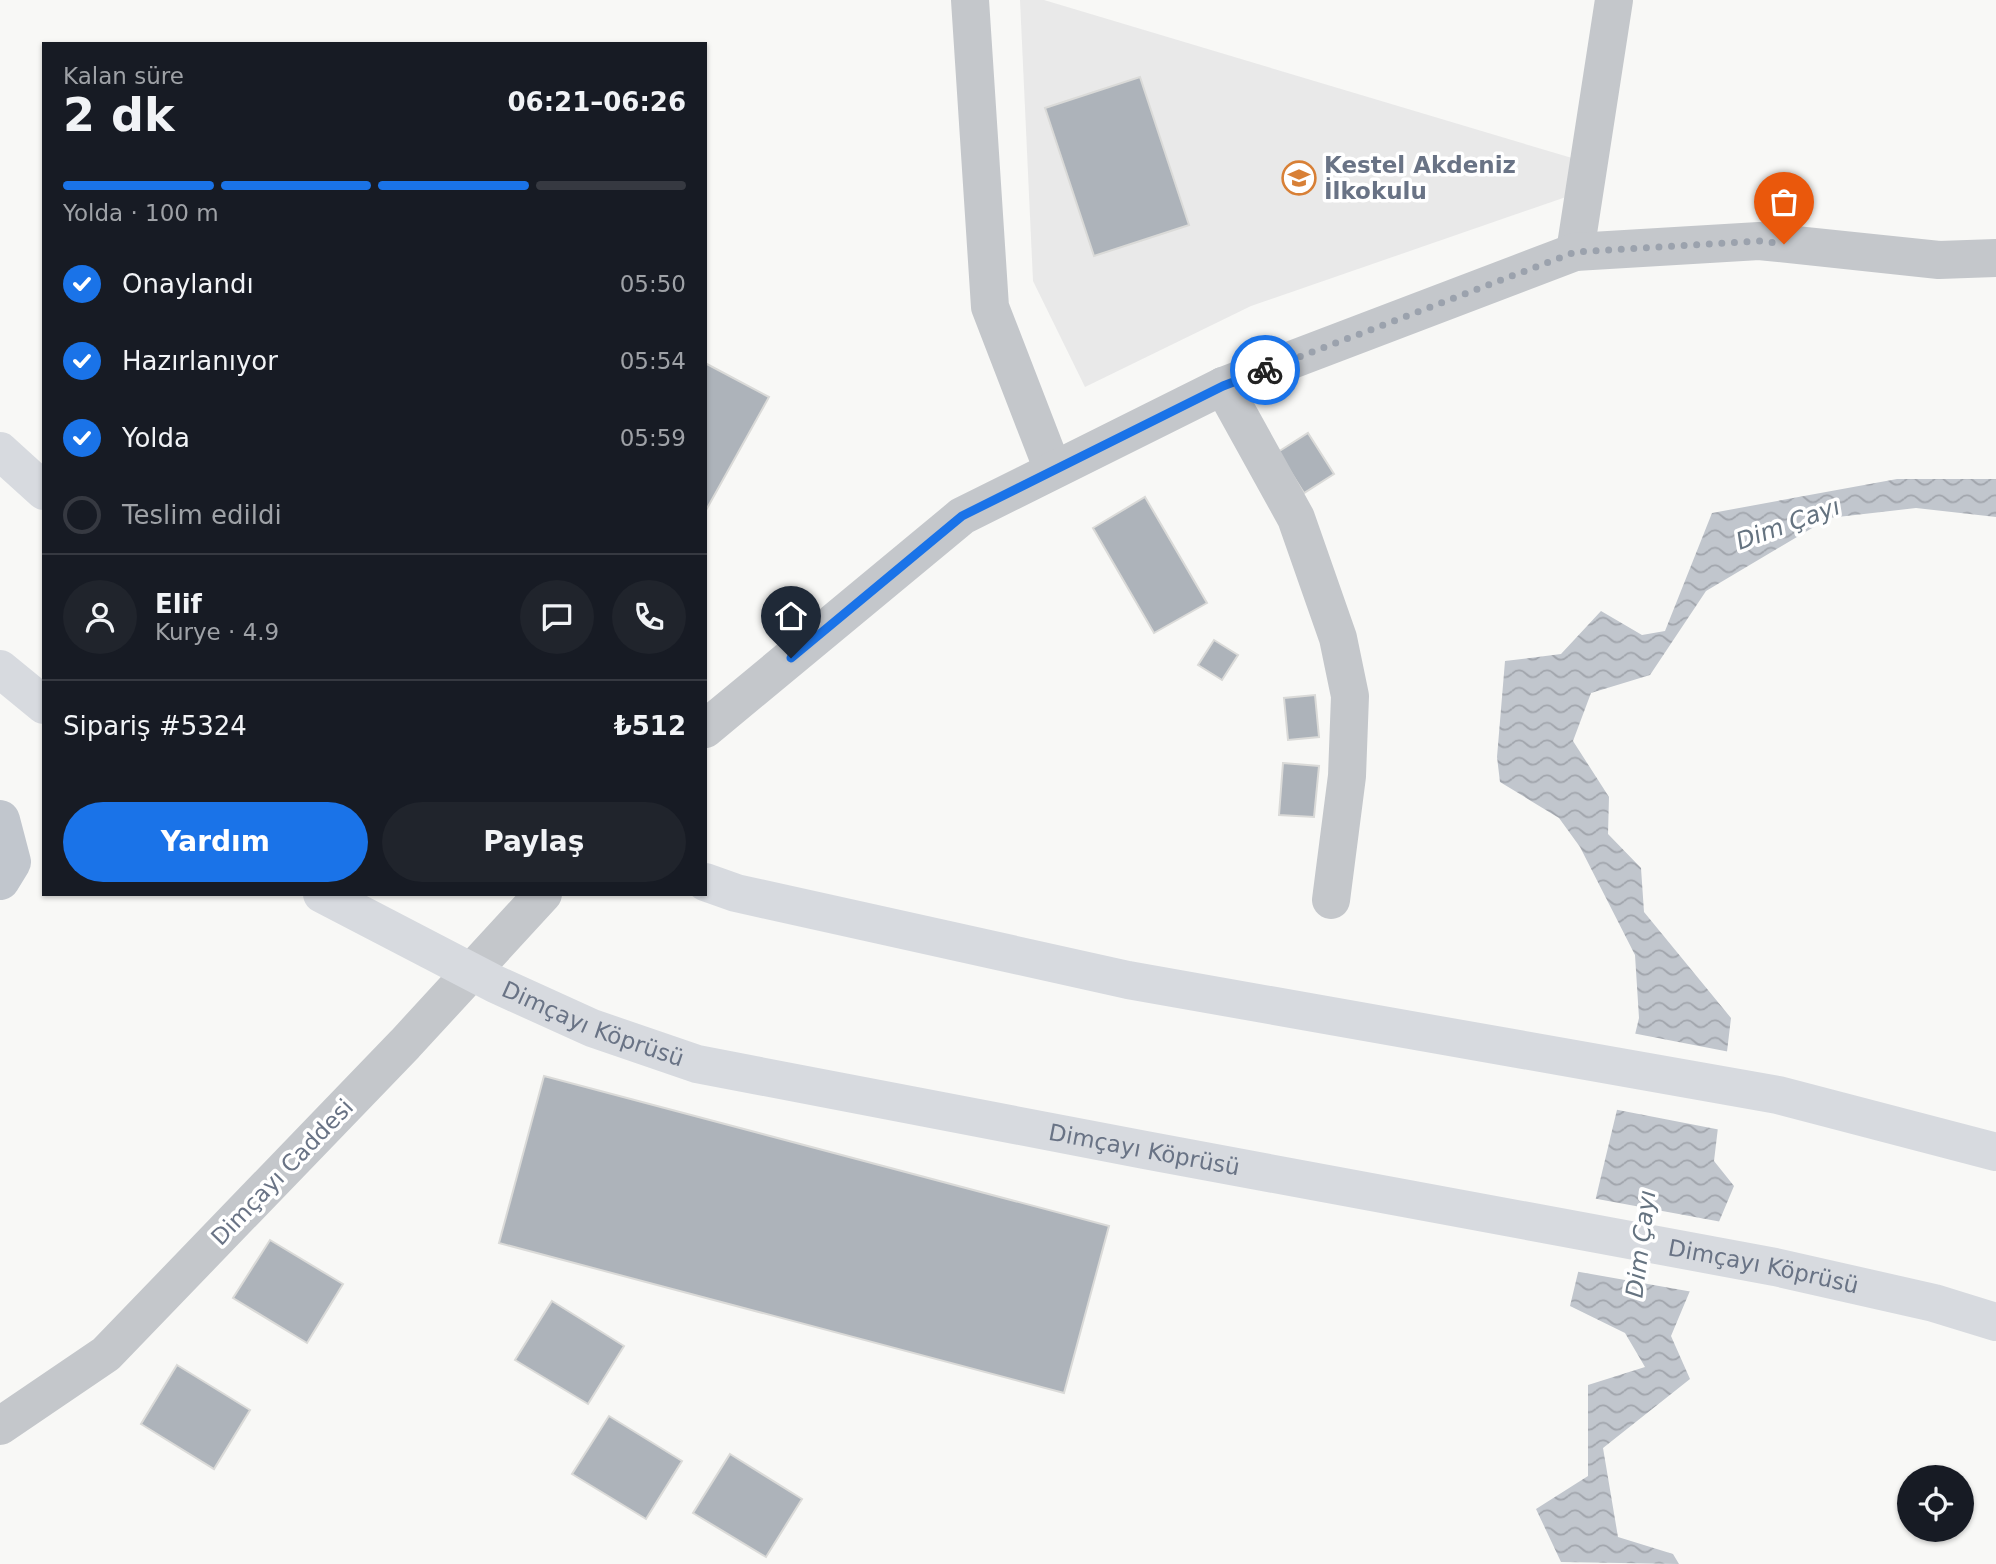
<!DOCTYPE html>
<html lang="tr">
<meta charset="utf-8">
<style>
body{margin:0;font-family:"DejaVu Sans",sans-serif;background:#20242c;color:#f1f3f6;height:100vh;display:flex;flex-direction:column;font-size:26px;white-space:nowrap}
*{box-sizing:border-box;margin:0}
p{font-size:23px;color:#9ea1a6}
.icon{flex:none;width:38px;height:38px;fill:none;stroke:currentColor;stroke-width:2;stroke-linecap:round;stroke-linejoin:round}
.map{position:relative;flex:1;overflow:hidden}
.drawer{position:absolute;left:42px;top:42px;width:665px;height:854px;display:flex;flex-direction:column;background:#171b24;border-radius:0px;box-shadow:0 2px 5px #0004}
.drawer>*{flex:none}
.controls{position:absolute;left:1897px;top:1465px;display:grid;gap:14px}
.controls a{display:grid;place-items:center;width:77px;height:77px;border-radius:50%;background:#171b24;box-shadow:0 2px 5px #0004;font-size:35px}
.pin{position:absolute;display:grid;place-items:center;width:60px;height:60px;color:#fff;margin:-72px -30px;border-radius:50% 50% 50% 0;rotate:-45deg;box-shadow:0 0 7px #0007}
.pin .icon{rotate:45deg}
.courier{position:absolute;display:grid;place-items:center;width:70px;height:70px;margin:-35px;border:5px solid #1a73e8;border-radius:50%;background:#fff;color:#222;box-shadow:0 2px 9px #0007}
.overview em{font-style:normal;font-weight:600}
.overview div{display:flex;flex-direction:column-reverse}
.overview{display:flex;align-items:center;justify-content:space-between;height:119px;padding:0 21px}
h1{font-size:46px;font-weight:600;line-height:52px}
.bar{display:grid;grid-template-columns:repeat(4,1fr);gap:10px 7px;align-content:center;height:84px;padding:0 21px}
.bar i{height:9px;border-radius:5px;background:#363941}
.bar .on{background:#1a73e8}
.bar p{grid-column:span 4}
.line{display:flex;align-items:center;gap:18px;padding:0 21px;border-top:2px solid #363941}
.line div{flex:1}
.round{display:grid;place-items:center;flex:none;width:74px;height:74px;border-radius:37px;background:#20242c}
ol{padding:0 21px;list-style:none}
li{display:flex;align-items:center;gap:21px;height:77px}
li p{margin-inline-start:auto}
li .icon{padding:7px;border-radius:50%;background:#1a73e8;color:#fff;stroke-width:4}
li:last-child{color:#9ea1a6}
li i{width:38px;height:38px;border:4px solid #363941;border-radius:50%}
.button{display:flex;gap:14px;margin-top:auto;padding:14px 21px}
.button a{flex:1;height:80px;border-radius:42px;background:#1a73e8;color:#fff;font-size:28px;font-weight:600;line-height:80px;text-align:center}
.button a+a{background:#20242c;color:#f1f3f6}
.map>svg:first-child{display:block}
.built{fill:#e9e9e9}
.water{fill:url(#water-waves)}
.pier{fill:#f8f8f6}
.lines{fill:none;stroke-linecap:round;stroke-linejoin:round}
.canal{stroke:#c1c6cd;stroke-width:40}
.building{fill:#adb3ba;stroke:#dadad8;stroke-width:2}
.minor{stroke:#c4c7cb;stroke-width:38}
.highway{stroke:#d7dadf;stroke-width:38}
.done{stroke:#9ba2ad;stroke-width:7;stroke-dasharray:0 12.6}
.route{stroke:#1a73e8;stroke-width:9}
.labels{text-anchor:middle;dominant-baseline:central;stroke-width:7;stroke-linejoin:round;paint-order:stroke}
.poi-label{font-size:23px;font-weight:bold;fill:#697385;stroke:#fff;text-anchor:start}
.street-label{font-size:23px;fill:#697385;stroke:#fff}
.water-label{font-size:24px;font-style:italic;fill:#657380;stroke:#fff}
</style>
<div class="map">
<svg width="1996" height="1564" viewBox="0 0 1996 1564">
<defs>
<pattern id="water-waves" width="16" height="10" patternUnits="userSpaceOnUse" patternTransform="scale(1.75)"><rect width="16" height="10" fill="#c1c6cd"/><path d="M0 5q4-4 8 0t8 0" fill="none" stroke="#a1a5ac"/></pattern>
</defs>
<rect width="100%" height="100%" fill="#f8f8f6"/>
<polygon class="built" points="1020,0 1044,0 1572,158 1566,197 1251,306 1085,387 1033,281"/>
<polygon class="water" points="1897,479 1996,479 1996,517 1916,508 1829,518 1706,591 1650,675 1591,693 1573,741 1609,797 1608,834 1641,868 1644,912 1731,1018 1714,1161 1734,1186 1671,1336 1690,1379 1603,1448 1618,1537 1673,1554 1679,1564 1561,1562 1536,1509 1588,1476 1588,1385 1645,1367 1625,1333 1570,1306 1639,1018 1635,955 1580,847 1559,818 1500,782 1497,757 1505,661 1561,654 1601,611 1642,635 1665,631 1712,513"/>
<g class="pier">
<polygon points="1632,1033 1730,1052 1721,1130 1613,1109"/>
<polygon points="1592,1198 1722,1222 1693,1292 1574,1271"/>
</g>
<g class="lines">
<polyline class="canal" points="0,820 11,862 0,880"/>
</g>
<g class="building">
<polygon points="1140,77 1189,225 1094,256 1045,108"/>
<polygon points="705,363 769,397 705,512"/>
<polygon points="1308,433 1334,474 1304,493 1278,452"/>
<polygon points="1145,497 1207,603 1154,633 1093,528"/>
<polygon points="1214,640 1238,655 1222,680 1198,665"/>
<polygon points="1315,695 1319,737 1288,740 1284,698"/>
<polygon points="1283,763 1319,766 1314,817 1279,815"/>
<polygon points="544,1076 1109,1226 1064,1393 499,1243"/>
<polygon points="270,1240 343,1284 307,1343 233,1298"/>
<polygon points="552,1301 624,1346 588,1404 515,1360"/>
<polygon points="177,1365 250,1410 214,1469 141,1424"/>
<polygon points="609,1416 682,1461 646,1519 572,1474"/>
<polygon points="730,1454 802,1499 766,1557 693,1513"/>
</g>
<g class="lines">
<g class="minor">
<polyline points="970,0 990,307 1053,470"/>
<polyline points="1575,252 1614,0"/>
<polyline points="1223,386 1296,518 1338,638 1350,696 1347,776 1331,900"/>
<polyline points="705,729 962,516 1223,386 1575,252 1759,241 1939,260 1996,258"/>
<polyline points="0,1426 106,1354 405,1044 543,894"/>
</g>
<g class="highway">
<polyline points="0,451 44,491"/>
<polyline points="0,669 44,705"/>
<polyline points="705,882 736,893 1128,980 1778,1095 1996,1152"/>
<path id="s1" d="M322 894 495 984 592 1028 697 1064 1145 1150 1775 1267 1934 1303 1996 1322"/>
</g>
</g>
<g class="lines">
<polyline class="done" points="1265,370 1575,252 1759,241 1784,244"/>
<polyline class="route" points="791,658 962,516 1223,386 1265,370"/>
</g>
<defs>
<symbol id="school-ring" viewBox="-11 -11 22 22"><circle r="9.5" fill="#fff" stroke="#d88036" stroke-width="1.5"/><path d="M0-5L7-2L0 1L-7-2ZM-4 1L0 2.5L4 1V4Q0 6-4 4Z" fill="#d88036"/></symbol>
</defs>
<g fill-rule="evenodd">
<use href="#school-ring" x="1280" y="159" width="38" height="38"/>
</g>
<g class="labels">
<g class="poi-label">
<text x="1324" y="165">Kestel Akdeniz<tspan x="1324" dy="26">İlkokulu</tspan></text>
</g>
<g class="street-label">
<text stroke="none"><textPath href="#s1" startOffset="301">Dimçayı Köprüsü</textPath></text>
<text stroke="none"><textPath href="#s1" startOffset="868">Dimçayı Köprüsü</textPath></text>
<text transform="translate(282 1172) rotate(-46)">Dimçayı Caddesi</text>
<text stroke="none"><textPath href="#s1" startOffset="1498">Dimçayı Köprüsü</textPath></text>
</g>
<g class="water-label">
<text transform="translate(1788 524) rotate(-20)">Dim Çayı</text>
<text transform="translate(1641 1244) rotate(-83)">Dim Çayı</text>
</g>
</g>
</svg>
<div class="controls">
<a><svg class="icon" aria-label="locate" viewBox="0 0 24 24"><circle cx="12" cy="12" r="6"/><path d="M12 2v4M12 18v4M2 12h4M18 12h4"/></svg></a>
</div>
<div class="pin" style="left:1784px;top:244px;background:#ea580c"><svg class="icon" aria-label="bag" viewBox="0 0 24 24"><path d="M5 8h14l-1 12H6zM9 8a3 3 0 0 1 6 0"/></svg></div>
<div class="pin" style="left:791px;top:658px;background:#1f2937"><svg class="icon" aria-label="home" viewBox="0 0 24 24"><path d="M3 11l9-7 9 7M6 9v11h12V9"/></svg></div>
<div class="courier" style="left:1265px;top:370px"><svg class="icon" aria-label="bike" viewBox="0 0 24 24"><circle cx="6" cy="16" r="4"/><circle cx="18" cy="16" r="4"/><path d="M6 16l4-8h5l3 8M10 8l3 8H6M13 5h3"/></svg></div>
<section class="drawer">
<div class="overview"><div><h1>2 dk</h1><p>Kalan süre</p></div><em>06:21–06:26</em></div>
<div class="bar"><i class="on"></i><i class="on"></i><i class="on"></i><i></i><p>Yolda · 100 m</p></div>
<ol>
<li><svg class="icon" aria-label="check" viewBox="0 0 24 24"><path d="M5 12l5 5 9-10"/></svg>Onaylandı<p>05:50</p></li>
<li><svg class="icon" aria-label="check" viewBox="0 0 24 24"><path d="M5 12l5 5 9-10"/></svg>Hazırlanıyor<p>05:54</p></li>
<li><svg class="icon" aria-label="check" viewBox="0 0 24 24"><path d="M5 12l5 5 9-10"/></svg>Yolda<p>05:59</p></li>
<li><i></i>Teslim edildi</li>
</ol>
<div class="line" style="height:126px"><a class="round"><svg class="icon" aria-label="person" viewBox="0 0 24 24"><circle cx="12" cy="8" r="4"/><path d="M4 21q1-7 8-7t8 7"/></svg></a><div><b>Elif</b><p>Kurye · 4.9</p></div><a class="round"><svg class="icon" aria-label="chat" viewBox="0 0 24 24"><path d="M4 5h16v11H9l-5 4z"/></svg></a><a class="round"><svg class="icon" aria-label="phone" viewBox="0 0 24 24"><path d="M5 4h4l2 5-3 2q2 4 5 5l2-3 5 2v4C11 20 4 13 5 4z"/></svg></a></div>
<div class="line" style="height:91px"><div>Sipariş #5324</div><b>₺512</b></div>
<div class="button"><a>Yardım</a><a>Paylaş</a></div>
</section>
</div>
